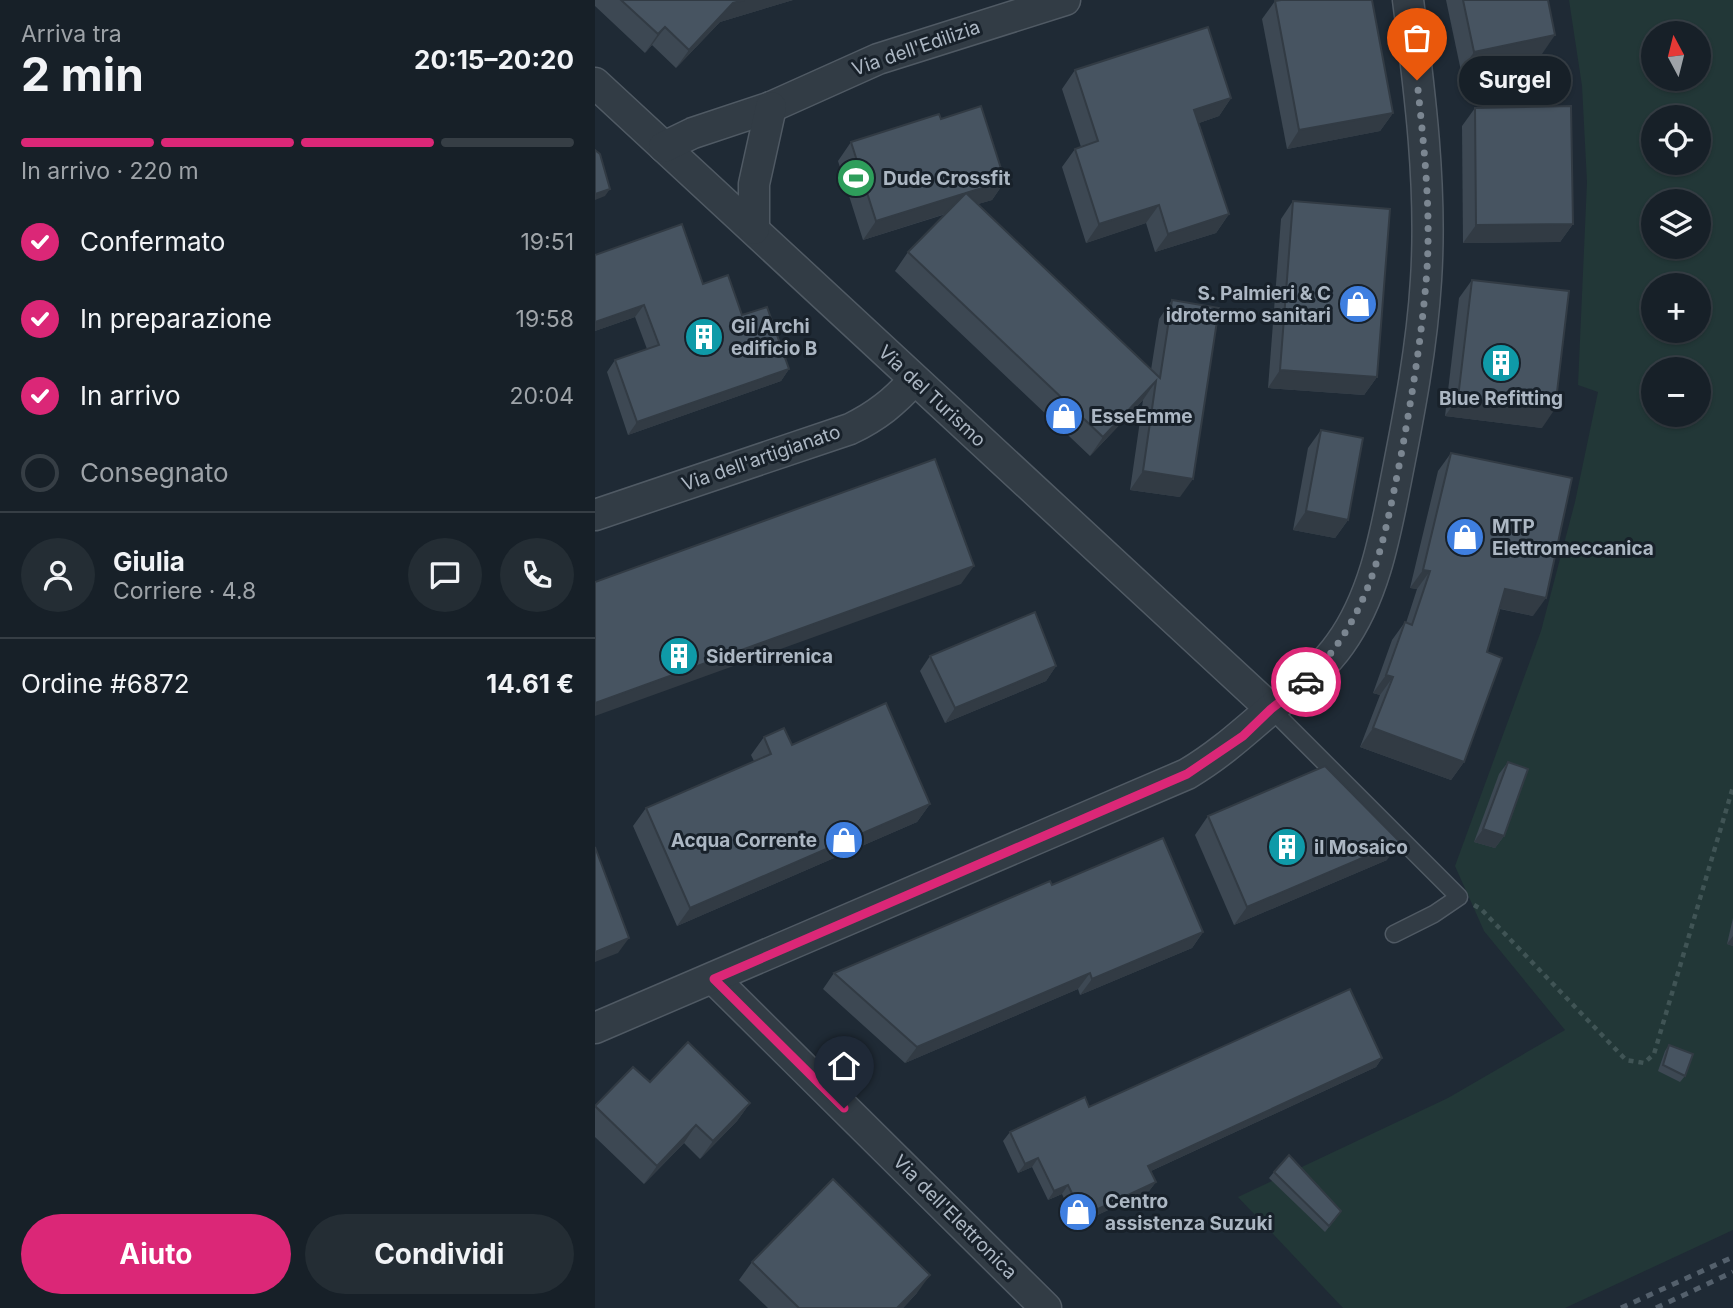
<!DOCTYPE html>
<html lang="it">
<meta charset="utf-8">
<style>
body{margin:0;font-family:Inter,sans-serif;background:#242d34;color:#f1f3f6;height:100vh;display:flex;flex-direction:column;font-size:26px;white-space:nowrap}
*{box-sizing:border-box;margin:0}
p{font-size:23px;color:#9ea3a8}
.icon{flex:none;width:38px;height:38px;fill:none;stroke:currentColor;stroke-width:2;stroke-linecap:round;stroke-linejoin:round}
.map{position:relative;flex:1;overflow:hidden}
.drawer{display:flex;flex-direction:column;background:#172028;width:595px}
.drawer>*{flex:none}
.needle{width:46px;rotate:353deg}
.fabs{position:absolute;left:1046px;top:21px;display:grid;gap:14px}
.fabs a{display:grid;place-items:center;width:70px;height:70px;border-radius:50%;background:#172028;box-shadow:0 2px 5px #0004,0 0 0 2px #363e45;font-size:35px}
.pin{position:absolute;display:grid;place-items:center;width:60px;height:60px;color:#fff;margin:-72px -30px;border-radius:50% 50% 50% 0;rotate:-45deg;box-shadow:0 0 7px #0007}
.pin .icon{rotate:45deg}
.courier{position:absolute;display:grid;place-items:center;width:70px;height:70px;margin:-35px;border:5px solid #db2777;border-radius:50%;background:#fff;color:#222;box-shadow:0 2px 9px #0007}
.bubble{position:absolute;height:49px;border-radius:24px;background:#172028;box-shadow:0 2px 5px #0004,0 0 0 2px #363e45;font-size:23px;font-weight:700;line-height:49px;text-align:center}
.overview em{font-style:normal;font-weight:700}
.overview div{display:flex;flex-direction:column-reverse}
.overview{display:flex;align-items:center;justify-content:space-between;height:119px;padding:0 21px}
h1{font-size:46px;font-weight:700;line-height:52px}
.bar{display:grid;grid-template-columns:repeat(4,1fr);gap:10px 7px;align-content:center;height:84px;padding:0 21px}
.bar i{height:9px;border-radius:5px;background:#363e45}
.bar .on{background:#db2777}
.bar p{grid-column:span 4}
.line{display:flex;align-items:center;gap:18px;padding:0 21px;border-top:2px solid #363e45}
.line div{flex:1}
.round{display:grid;place-items:center;flex:none;width:74px;height:74px;border-radius:37px;background:#242d34}
ol{padding:0 21px;list-style:none}
li{display:flex;align-items:center;gap:21px;height:77px}
li p{margin-inline-start:auto}
li .icon{padding:7px;border-radius:50%;background:#db2777;color:#fff;stroke-width:4}
li:last-child{color:#9ea3a8}
li i{width:38px;height:38px;border:4px solid #363e45;border-radius:50%}
.button{display:flex;gap:14px;margin-top:auto;padding:14px 21px}
.button a{flex:1;height:80px;border-radius:42px;background:#db2777;color:#fff;font-size:28px;font-weight:700;line-height:80px;text-align:center}
.button a+a{background:#242d34;color:#f1f3f6}
main{display:flex;flex:1;min-height:0}
.map>svg:first-child{display:block}
.green{fill:#223737;fill-rule:evenodd}
.lines{fill:none;stroke-linecap:round;stroke-linejoin:round}
.service-casing{stroke:#505a64;stroke-width:19}
.minor-casing{stroke:#505a64;stroke-width:33}
.path{stroke:#405455;stroke-width:4.5;stroke-dasharray:5 5;stroke-linecap:butt}
.service{stroke:#323c45;stroke-width:16}
.minor{stroke:#323c45;stroke-width:30}
.rail{stroke:#54606c;stroke-width:5;stroke-dasharray:7 7;stroke-linecap:butt}
.wall{fill:#3d4853}
.shaded-wall{fill:#323b44}
.building{fill:#475461;stroke:#323b44;stroke-width:2}
.done{stroke:#7b8691;stroke-width:7;stroke-dasharray:0 12.6}
.route{stroke:#db2777;stroke-width:9}
.labels{text-anchor:middle;dominant-baseline:central;stroke-width:6;stroke-linejoin:round;paint-order:stroke}
.street-label{font-size:19px;fill:#acb7c3;stroke:#18212a}
.poi-label{font-size:19px;font-weight:bold;fill:#acb7c3;stroke:#18212a;text-anchor:start}
</style>
<main>
<section class="drawer">
<div class="overview"><div><h1>2 min</h1><p>Arriva tra</p></div><em>20:15–20:20</em></div>
<div class="bar"><i class="on"></i><i class="on"></i><i class="on"></i><i></i><p>In arrivo · 220 m</p></div>
<ol>
<li><svg class="icon" aria-label="check" viewBox="0 0 24 24"><path d="M5 12l5 5 9-10"/></svg>Confermato<p>19:51</p></li>
<li><svg class="icon" aria-label="check" viewBox="0 0 24 24"><path d="M5 12l5 5 9-10"/></svg>In preparazione<p>19:58</p></li>
<li><svg class="icon" aria-label="check" viewBox="0 0 24 24"><path d="M5 12l5 5 9-10"/></svg>In arrivo<p>20:04</p></li>
<li><i></i>Consegnato</li>
</ol>
<div class="line" style="height:126px"><a class="round"><svg class="icon" aria-label="person" viewBox="0 0 24 24"><circle cx="12" cy="8" r="4"/><path d="M4 21q1-7 8-7t8 7"/></svg></a><div><b>Giulia</b><p>Corriere · 4.8</p></div><a class="round"><svg class="icon" aria-label="chat" viewBox="0 0 24 24"><path d="M4 5h16v11H9l-5 4z"/></svg></a><a class="round"><svg class="icon" aria-label="phone" viewBox="0 0 24 24"><path d="M5 4h4l2 5-3 2q2 4 5 5l2-3 5 2v4C11 20 4 13 5 4z"/></svg></a></div>
<div class="line" style="height:91px"><div>Ordine #6872</div><b>14.61 €</b></div>
<div class="button"><a>Aiuto</a><a>Condividi</a></div>
</section>
<div class="map">
<svg width="1138" height="1308" viewBox="0 0 1138 1308">
<rect width="100%" height="100%" fill="#1f2a35"/>
<path class="green" d="M974 0H1138V1230L970 1308H748L643 1197 853 1098 970 1030 889 931 860 866 946 631 980 502 1003 392 983 385 992 182 987 86ZM1059 33H1104V79H1059ZM1059 117H1104V163H1059ZM1059 201H1104V247H1059ZM1059 285H1104V331H1059ZM1059 369H1104V415H1059Z"/>
<g class="lines">
<defs>
<polyline id="service" points="676,709 864,897 839,914 799,934"/>
<g id="minor">
<polyline points="0,83 676,709"/>
<polyline points="69,147 98,133 176,107 283,59 470,0"/>
<polyline points="159,229 159,184 176,107"/>
<path d="M0 515 255 429C282 416 299 402 319 380"/>
<polyline points="119,979 451,1308"/>
<path d="M0 1028 592 774C624 755 648 733 676 709 701 688 726 671 745 644 779 597 790 536 801 480 814 414 827 347 831 280 837 187 825 93 813 0"/>
</g>
</defs>
<use href="#service" class="service-casing"/>
<use href="#minor" class="minor-casing"/>
<polyline class="path" points="879,905 886,909 1031,1060 1049,1063 1059,1054 1138,787"/>
<use href="#service" class="service"/>
<use href="#minor" class="minor"/>
<g class="rail">
<polyline points="1026,1308 1138,1257"/>
<polyline points="1061,1308 1138,1272"/>
</g>
</g>
<g class="wall">
<polygon points="0,0 198,0 125,22 81,68 57,45 50,53 0,6"/>
<polygon points="851,0 953,0 947,54 866,71"/>
<polygon points="680,1 798,113 785,131 692,149 667,19"/>
<polygon points="480,70 636,98 624,116 604,123 634,214 621,233 560,252 551,223 491,243 467,167 480,149 486,147 467,89"/>
<polygon points="880,108 978,224 965,242 868,243 867,126"/>
<polygon points="346,119 410,181 397,200 383,204 556,370 564,319 577,300 585,497 535,490 548,400 495,456 300,271 313,252 351,214 268,240 243,161 256,142"/>
<polygon points="698,201 782,377 769,395 673,388 686,219"/>
<polygon points="0,255 108,284 147,315 194,369 186,381 33,435 12,372 20,360 52,349 40,317 0,331"/>
<polygon points="877,280 947,428 850,416 864,298"/>
<polygon points="726,430 753,520 740,538 698,530 713,448"/>
<polygon points="856,453 938,616 905,609 892,652 869,762 856,780 765,747 785,695 778,693 797,640 810,622 811,623 822,589 815,588 843,471"/>
<polygon points="335,656 461,666 451,681 350,723 325,671"/>
<polygon points="169,737 197,745 335,804 322,822 82,926 38,826 51,808 159,761 156,755"/>
<polygon points="913,762 909,836 900,848 879,842 904,774"/>
<polygon points="613,816 792,860 639,925 600,835"/>
<polygon points="457,885 608,932 597,948 485,995 483,989 310,1063 228,989 239,973"/>
<polygon points="1138,918 1138,946 1132,944"/>
<polygon points="1074,1045 1090,1076 1085,1082 1063,1071 1070,1051"/>
<polygon points="787,1058 781,1067 556,1171 561,1182 554,1191 481,1225 467,1194 453,1200 437,1167 423,1173 408,1141 415,1132 494,1107"/>
<polygon points="55,1082 155,1103 142,1121 105,1159 89,1143 49,1184 0,1137 0,1106"/>
<polygon points="679,1172 742,1217 730,1232 674,1178"/>
<polygon points="157,1262 322,1293 308,1308 173,1308 144,1280"/>
</g>
<g class="shaded-wall">
<polygon points="149,0 198,0 125,22 81,68 94,50 138,3"/>
<polygon points="70,27 57,45 50,53 63,34"/>
<polygon points="960,35 947,54 866,71 879,52"/>
<polygon points="636,98 624,116 587,129 599,110"/>
<polygon points="798,113 785,131 692,149 704,130"/>
<polygon points="410,181 397,200 359,211 371,193"/>
<polygon points="15,189 10,196 0,200 0,194"/>
<polygon points="371,193 359,211 268,240 281,221"/>
<polygon points="564,205 551,223 491,243 504,224"/>
<polygon points="634,214 621,233 560,252 573,234"/>
<polygon points="978,224 965,242 868,243 881,225"/>
<polygon points="49,305 40,317 0,331 0,322"/>
<polygon points="194,369 186,381 33,435 42,422"/>
<polygon points="685,370 782,377 769,395 673,388"/>
<polygon points="561,381 548,400 495,456 508,437"/>
<polygon points="863,398 960,409 947,428 850,416"/>
<polygon points="548,471 598,479 585,497 535,490"/>
<polygon points="711,511 753,520 740,538 698,530"/>
<polygon points="379,566 366,584 0,716 0,703"/>
<polygon points="828,570 835,571 822,589 815,588"/>
<polygon points="910,589 951,598 938,616 898,607"/>
<polygon points="461,666 451,681 350,723 360,708"/>
<polygon points="791,675 798,677 785,695 778,693"/>
<polygon points="778,728 869,762 856,780 765,747"/>
<polygon points="335,804 322,822 82,926 95,908"/>
<polygon points="888,829 909,836 900,848 879,842"/>
<polygon points="805,842 792,860 639,925 652,907"/>
<polygon points="608,932 597,948 485,995 497,979"/>
<polygon points="1138,936 1138,946 1132,944"/>
<polygon points="34,938 23,953 0,962 0,952"/>
<polygon points="495,973 483,989 310,1063 322,1047"/>
<polygon points="787,1058 781,1067 547,1175 553,1166"/>
<polygon points="155,1103 142,1121 105,1159 118,1141"/>
<polygon points="101,1125 89,1143 49,1184 62,1166"/>
<polygon points="443,1158 437,1167 423,1173 430,1164"/>
<polygon points="561,1182 554,1191 481,1225 488,1216"/>
<polygon points="473,1185 467,1194 453,1200 459,1191"/>
<polygon points="335,1275 322,1293 308,1308 302,1308"/>
</g>
<g class="building">
<polygon points="26,0 149,0 138,3 94,50 70,27 63,34"/>
<polygon points="686,0 777,0 798,113 704,130 680,1"/>
<polygon points="868,0 953,0 960,35 879,52"/>
<polygon points="613,27 636,98 599,110 634,214 573,234 564,205 504,224 480,149 503,141 480,70"/>
<polygon points="386,106 410,181 371,193 565,378 577,300 624,308 598,479 548,471 561,381 508,437 313,252 371,193 281,221 256,142 344,114 346,119"/>
<polygon points="976,106 978,224 881,225 880,108"/>
<polygon points="0,150 5,154 15,189 0,194"/>
<polygon points="698,201 795,209 782,377 685,370"/>
<polygon points="87,224 108,284 133,275 147,315 172,307 194,369 42,422 20,360 64,345 49,305 0,322 0,255"/>
<polygon points="877,280 974,291 960,409 863,398"/>
<polygon points="726,430 768,438 753,520 711,511"/>
<polygon points="856,453 977,478 951,598 910,589 892,652 907,658 869,762 778,728 798,677 791,675 810,622 817,625 835,571 828,570"/>
<polygon points="340,459 379,566 0,703 0,582"/>
<polygon points="440,612 461,666 360,708 335,656"/>
<polygon points="291,703 335,804 95,908 51,808 176,754 169,737 189,728 197,745"/>
<polygon points="913,762 933,769 909,836 888,829"/>
<polygon points="730,766 805,842 652,907 613,816"/>
<polygon points="568,838 608,932 497,979 495,973 322,1047 239,973 455,881 457,885"/>
<polygon points="0,847 34,938 0,952"/>
<polygon points="755,989 787,1058 553,1166 561,1182 488,1216 473,1185 459,1191 443,1158 430,1164 415,1132 490,1097 494,1107"/>
<polygon points="93,1042 155,1103 118,1141 101,1125 62,1166 0,1106 38,1067 55,1082"/>
<polygon points="1074,1045 1098,1054 1090,1076 1068,1065"/>
<polygon points="694,1155 746,1211 734,1226 679,1172"/>
<polygon points="238,1179 335,1275 302,1308 204,1308 157,1262"/>
</g>
<g class="lines">
<path class="done" d="M711 682C776 615 787 550 805 461 816 402 826 342 831 282 837 215 829 147 822 80"/>
<polyline class="route" points="249,1108 119,979 592,774 648,736 676,709 711,682"/>
</g>
<defs>
<symbol id="stadium-disc" viewBox="-11 -11 22 22"><circle r="9.5" fill="#2e9e5b" stroke="#18212a"/><path d="M0-5a6.5 5 0 1 0 0 10a6.5 5 0 1 0 0-10ZM-3.5-1.8h7v3.6h-7Z" fill="#fff"/></symbol>
<symbol id="shop-disc" viewBox="-11 -11 22 22"><circle r="9.5" fill="#3f7fe0" stroke="#18212a"/><path d="M-5-2.5h2.3a2.7 3.5 0 0 1 5.4 0H5L5.5 6h-11ZM-1.5-2.5h3a1.5 2.3 0 0 0-3 0Z" fill="#fff"/></symbol>
<symbol id="building-disc" viewBox="-11 -11 22 22"><circle r="9.5" fill="#0f9aa8" stroke="#18212a"/><path d="M-4-6H4V6H1V3H-1V6H-4ZM-2.5-4.3h1.7v1.8h-1.7ZM.8-4.3h1.7v1.8H.8ZM-2.5-1h1.7V.8h-1.7ZM.8-1h1.7V.8H.8Z" fill="#fff"/></symbol>
</defs>
<g fill-rule="evenodd">
<use href="#stadium-disc" x="239" y="156" width="44" height="44"/>
<use href="#shop-disc" x="741" y="282" width="44" height="44"/>
<use href="#building-disc" x="87" y="315" width="44" height="44"/>
<use href="#building-disc" x="884" y="341" width="44" height="44"/>
<use href="#shop-disc" x="447" y="394" width="44" height="44"/>
<use href="#shop-disc" x="848" y="515" width="44" height="44"/>
<use href="#building-disc" x="62" y="634" width="44" height="44"/>
<use href="#shop-disc" x="227" y="818" width="44" height="44"/>
<use href="#building-disc" x="670" y="825" width="44" height="44"/>
<use href="#shop-disc" x="461" y="1190" width="44" height="44"/>
</g>
<g class="labels">
<g class="street-label">
<text transform="translate(321 48) rotate(-19)">Via dell'Edilizia</text>
<text transform="translate(337 396) rotate(43)">Via del Turismo</text>
<text transform="translate(166 458) rotate(-19)">Via dell'artigianato</text>
<text transform="translate(360 1217) rotate(45)">Via dell'Elettronica</text>
</g>
<g class="poi-label">
<text x="288" y="178">Dude Crossfit</text>
<text x="736" y="293" text-anchor="end">S. Palmieri &amp; C<tspan x="736" dy="22">idrotermo sanitari</tspan></text>
<text x="136" y="326">Gli Archi<tspan x="136" dy="22">edificio B</tspan></text>
<text x="906" y="398" text-anchor="middle">Blue Refitting</text>
<text x="496" y="416">EsseEmme</text>
<text x="897" y="526">MTP<tspan x="897" dy="22">Elettromeccanica</tspan></text>
<text x="111" y="656">Sidertirrenica</text>
<text x="222" y="840" text-anchor="end">Acqua Corrente</text>
<text x="719" y="847">il Mosaico</text>
<text x="510" y="1201">Centro<tspan x="510" dy="22">assistenza Suzuki</tspan></text>
</g>
</g>
</svg>
<div class="fabs">
<a><svg class="needle" viewBox="-14 -14 28 28"><path d="M0-13l5 13h-10z" fill="#e53935"/><path d="M0 13l5-13h-10z" fill="#9ea3a8"/></svg></a>
<a><svg class="icon" aria-label="locate" viewBox="0 0 24 24"><circle cx="12" cy="12" r="6"/><path d="M12 2v4M12 18v4M2 12h4M18 12h4"/></svg></a>
<a><svg class="icon" aria-label="layers" viewBox="0 0 24 24"><path d="M12 4l9 5-9 5-9-5zM3 14l9 5 9-5"/></svg></a>
<a>+</a>
<a>−</a>
</div>
<div class="pin" style="left:822px;top:80px;background:#ea580c"><svg class="icon" aria-label="bag" viewBox="0 0 24 24"><path d="M5 8h14l-1 12H6zM9 8a3 3 0 0 1 6 0"/></svg></div>
<div class="pin" style="left:249px;top:1108px;background:#1f2937"><svg class="icon" aria-label="home" viewBox="0 0 24 24"><path d="M3 11l9-7 9 7M6 9v11h12V9"/></svg></div>
<div class="courier" style="left:711px;top:682px"><svg class="icon" aria-label="car" viewBox="0 0 24 24"><path d="M5 17H2v-5l4-1 3-4h7l3 4 3 1v5h-3M9 17h6M6 11h13"/><circle cx="7" cy="17" r="2"/><circle cx="17" cy="17" r="2"/></svg></div>
<div class="bubble" style="left:864px;top:56px;width:112px">Surgel</div>
</div>
</main>
